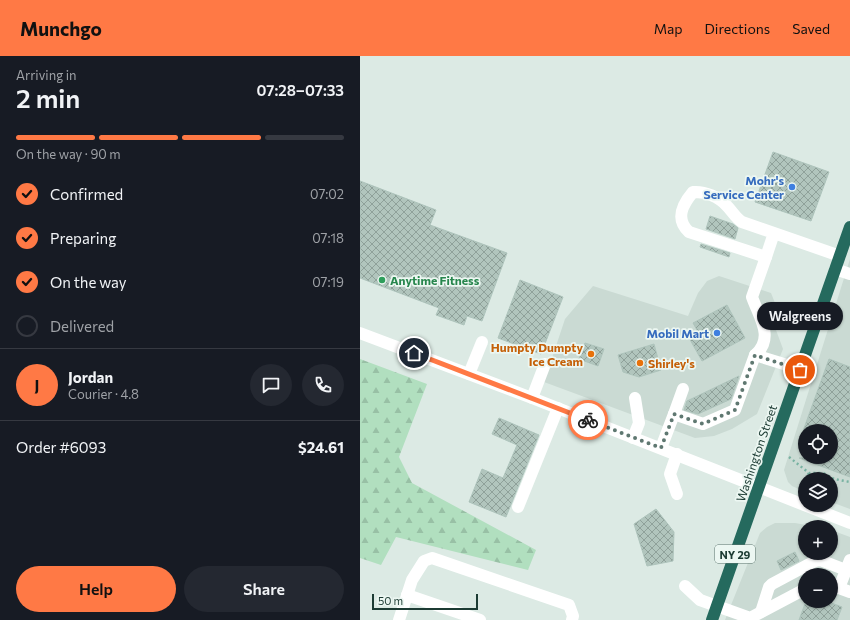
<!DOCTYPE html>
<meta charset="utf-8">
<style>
body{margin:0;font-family:Commissioner,sans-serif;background:#242831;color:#f1f3f6;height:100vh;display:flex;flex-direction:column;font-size:15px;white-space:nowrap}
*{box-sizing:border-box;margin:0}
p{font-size:13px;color:#9ea1a6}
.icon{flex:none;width:22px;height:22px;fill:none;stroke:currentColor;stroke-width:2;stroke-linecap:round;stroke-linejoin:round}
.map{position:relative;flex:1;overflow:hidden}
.panel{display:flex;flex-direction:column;background:#171b24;width:360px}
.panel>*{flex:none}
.tools{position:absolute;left:438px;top:368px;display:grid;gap:8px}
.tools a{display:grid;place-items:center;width:40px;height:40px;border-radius:50%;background:#171b24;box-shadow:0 1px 3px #0004;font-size:20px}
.scale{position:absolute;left:12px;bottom:10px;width:106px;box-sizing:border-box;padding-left:4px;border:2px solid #1c3b33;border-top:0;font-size:11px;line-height:14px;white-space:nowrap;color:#1c3b33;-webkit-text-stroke:3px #ecf7f2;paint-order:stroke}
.pin{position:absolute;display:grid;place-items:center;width:34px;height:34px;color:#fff;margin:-17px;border:2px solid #fff;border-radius:50%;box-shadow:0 1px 4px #0007}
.courier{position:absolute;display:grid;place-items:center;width:40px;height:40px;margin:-20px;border:3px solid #ff7945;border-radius:50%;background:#fff;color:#222;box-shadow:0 1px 5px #0007}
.bubble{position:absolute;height:28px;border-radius:14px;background:#171b24;box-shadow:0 1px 3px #0004;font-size:13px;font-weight:600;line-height:28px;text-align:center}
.summary em{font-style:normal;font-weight:600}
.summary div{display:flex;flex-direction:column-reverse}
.summary{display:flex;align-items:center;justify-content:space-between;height:68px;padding:0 16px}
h1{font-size:26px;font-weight:600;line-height:30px}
.bar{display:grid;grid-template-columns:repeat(4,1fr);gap:6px 4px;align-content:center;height:48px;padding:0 16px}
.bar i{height:5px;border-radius:3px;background:#363941}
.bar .selected{background:#ff7945}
.bar p{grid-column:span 4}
.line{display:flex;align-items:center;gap:10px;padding:0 16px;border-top:1px solid #363941}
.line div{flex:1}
.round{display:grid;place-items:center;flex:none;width:42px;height:42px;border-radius:21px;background:#242831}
ol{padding:0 16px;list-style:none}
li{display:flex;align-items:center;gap:12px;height:44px}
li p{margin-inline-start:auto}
li .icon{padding:4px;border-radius:50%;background:#ff7945;color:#111;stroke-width:4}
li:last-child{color:#9ea1a6}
li i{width:22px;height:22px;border:2px solid #363941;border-radius:50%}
.button{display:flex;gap:8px;margin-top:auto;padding:8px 16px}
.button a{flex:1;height:46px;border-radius:24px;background:#ff7945;color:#111;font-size:16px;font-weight:600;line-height:46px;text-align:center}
.button a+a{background:#242831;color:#f1f3f6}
header{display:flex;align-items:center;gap:24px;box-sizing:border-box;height:56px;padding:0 20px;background:#ff7945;color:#111}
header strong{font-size:19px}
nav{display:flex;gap:22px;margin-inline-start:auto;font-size:14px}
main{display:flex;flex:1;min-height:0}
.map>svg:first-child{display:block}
.built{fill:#cadad3;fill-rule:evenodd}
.forest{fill:url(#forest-firs)}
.building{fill:url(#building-cross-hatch);stroke:#aec4bc}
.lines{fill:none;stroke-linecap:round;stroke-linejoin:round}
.path{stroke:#78b2a2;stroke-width:2.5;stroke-dasharray:2 3;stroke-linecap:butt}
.minor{stroke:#fff;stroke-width:12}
.highway{stroke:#256a5e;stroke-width:12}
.done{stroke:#5f7871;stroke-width:4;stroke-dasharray:0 7.2}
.route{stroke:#ff7945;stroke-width:5}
.shop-dot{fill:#3f7fe0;stroke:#ecf7f2;stroke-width:1.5}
.leisure-dot{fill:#2e9e5b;stroke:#ecf7f2;stroke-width:1.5}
.food-dot{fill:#e8710a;stroke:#ecf7f2;stroke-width:1.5}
.labels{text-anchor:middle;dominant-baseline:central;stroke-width:3.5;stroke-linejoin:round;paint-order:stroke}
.shield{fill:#ecf7f2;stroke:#5a736c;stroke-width:1}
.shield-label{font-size:11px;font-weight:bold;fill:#1c3b33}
.shop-label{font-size:12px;font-weight:bold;fill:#366cbe;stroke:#ecf7f2;text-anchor:end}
.leisure-label{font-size:12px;font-weight:bold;fill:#27864d;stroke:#ecf7f2;text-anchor:start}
.food-label{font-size:12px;font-weight:bold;fill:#c56008;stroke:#ecf7f2;text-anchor:end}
.street-label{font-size:12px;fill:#1c3b33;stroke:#ecf7f2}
</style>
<header>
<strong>Munchgo</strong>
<nav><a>Map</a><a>Directions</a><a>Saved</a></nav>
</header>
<main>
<section class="panel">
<div class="summary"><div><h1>2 min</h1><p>Arriving in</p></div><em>07:28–07:33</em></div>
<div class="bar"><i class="selected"></i><i class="selected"></i><i class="selected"></i><i></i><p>On the way · 90 m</p></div>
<ol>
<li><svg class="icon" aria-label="check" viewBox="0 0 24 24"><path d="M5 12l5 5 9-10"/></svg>Confirmed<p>07:02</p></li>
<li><svg class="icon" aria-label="check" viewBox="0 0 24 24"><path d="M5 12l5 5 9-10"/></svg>Preparing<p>07:18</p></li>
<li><svg class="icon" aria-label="check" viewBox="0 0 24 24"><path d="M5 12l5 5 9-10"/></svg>On the way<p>07:19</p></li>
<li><i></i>Delivered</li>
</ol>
<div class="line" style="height:72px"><b class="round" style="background:#ff7945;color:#111">J</b><div><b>Jordan</b><p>Courier · 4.8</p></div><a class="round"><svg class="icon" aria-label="chat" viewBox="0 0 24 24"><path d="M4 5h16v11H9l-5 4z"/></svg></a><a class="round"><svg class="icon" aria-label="phone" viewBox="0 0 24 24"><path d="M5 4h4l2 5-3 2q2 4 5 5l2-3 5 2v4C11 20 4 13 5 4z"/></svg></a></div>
<div class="line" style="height:52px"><div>Order #6093</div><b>$24.61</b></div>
<div class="button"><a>Help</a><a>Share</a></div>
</section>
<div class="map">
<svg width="490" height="564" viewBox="0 0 490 564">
<defs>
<pattern id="forest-firs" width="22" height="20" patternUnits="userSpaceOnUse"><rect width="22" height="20" fill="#b1dfbf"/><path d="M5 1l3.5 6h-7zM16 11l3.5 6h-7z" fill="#98c0a5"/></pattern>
<pattern id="building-cross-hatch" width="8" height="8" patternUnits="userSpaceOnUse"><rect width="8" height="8" fill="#b1c5bd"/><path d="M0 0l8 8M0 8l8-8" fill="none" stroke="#8fa19a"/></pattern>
</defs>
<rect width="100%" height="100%" fill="#dceae4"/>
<g class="built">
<path d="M490 203V453L471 446V423H445V436L432 430 428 426 424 414ZM445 375H471V401H445Z"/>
<polygon points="359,220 411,237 423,267 416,274 423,293 397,358 372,373 354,380 335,382 184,326 205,263 233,230 328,260 338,237 347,225"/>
<path d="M415 467H435L458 471H445V497H471V474L490 481V564H365L400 477 407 471ZM445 519H471V545H445Z"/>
</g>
<polygon class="forest" points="0,303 67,328 39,401 52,427 176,494 168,514 36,481 21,509 0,502"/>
<g class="building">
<polygon points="413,96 469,116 451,165 395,146"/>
<polygon points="0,125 76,154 70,169 147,197 122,265 107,260 104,269 76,259 79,252 0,222"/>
<polygon points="350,160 373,168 378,172 375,183 346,173"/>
<polygon points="341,188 370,197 369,201 340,191"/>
<polygon points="160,224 203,241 181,298 138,282"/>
<polygon points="367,249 385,282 342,305 328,280 337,274 333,267"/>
<polygon points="225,287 244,293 238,310 219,303"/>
<polygon points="294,288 301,314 279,321 263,316 258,299"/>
<polygon points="469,303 490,311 490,421 439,402 471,401 471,375 443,375"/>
<polygon points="379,320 371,343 338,358 324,354 327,345"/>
<polygon points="139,362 179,379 146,461 109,446 122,413 143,422 157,389 132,378"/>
<polygon points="296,453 314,476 313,505 287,510 274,468"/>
<polygon points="435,496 439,505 421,514 417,505"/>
<polygon points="446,545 466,545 482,551 477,564 439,564"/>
</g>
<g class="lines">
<g class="path">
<polyline points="429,401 449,417 463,417 474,423 490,426"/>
<polyline points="445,423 449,417"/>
<polyline points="441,430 445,423"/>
</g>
<g class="minor">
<path d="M414 177 406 201 329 176C315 163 322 149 333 136 345 135 359 141 367 150 372 155 376 162 382 166L480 200"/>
<polyline points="475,213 490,218"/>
<polyline points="0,277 172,342 490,467"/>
<path d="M395 299C415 282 399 261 392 241L406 201"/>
<polyline points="109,318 122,286"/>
<polyline points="172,342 185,308"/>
<polyline points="314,358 323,333"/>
<polyline points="273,382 279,367 275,342"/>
<polyline points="301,392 314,358 343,368 375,354 395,299 440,313"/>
<polyline points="317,438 310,418 317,398"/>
<polyline points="158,451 198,352"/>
<polyline points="471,529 490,536"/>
<polyline points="325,530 340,544 390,562 445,533"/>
<polyline points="479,532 490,504"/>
<polyline points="47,539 120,564"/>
<polyline points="401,556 409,531 412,528 455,505 460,504 486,514"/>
<polyline points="39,564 52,524 64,505 72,502 209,549 213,560 212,564"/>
</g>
<polyline class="highway" points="352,564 490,171"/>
</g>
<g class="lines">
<polyline class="done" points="228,364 301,392 314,358 343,368 375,354 395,299 440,314"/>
<polyline class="route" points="54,297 228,364"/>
</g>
<g class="shop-dot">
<circle cx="432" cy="131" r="4"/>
<circle cx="357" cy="277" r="4"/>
</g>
<circle class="leisure-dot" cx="22" cy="224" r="4"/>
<g class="food-dot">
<circle cx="231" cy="298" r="4"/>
<circle cx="280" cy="307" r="4"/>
</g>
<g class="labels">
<rect class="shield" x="355" y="489" width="40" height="18" rx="3"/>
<g class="shield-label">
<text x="375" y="498">NY 29</text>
</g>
<g class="shop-label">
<text x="424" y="124">Mohr's<tspan x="424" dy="14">Service Center</tspan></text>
<text x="349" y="277">Mobil Mart</text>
</g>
<g class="leisure-label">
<text x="30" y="224">Anytime Fitness</text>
</g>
<g class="food-label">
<text x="223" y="291">Humpty Dumpty<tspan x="223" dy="14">Ice Cream</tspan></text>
<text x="288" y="307" text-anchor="start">Shirley's</text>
</g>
<g class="street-label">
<text transform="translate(396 397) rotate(-71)">Washington Street</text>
</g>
</g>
</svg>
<div class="tools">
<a><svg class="icon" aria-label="locate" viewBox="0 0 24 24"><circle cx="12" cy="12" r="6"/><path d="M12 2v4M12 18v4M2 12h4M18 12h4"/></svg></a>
<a><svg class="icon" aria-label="layers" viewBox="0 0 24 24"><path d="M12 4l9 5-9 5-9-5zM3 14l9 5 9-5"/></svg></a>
<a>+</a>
<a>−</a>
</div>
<div class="scale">50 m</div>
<div class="pin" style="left:440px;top:314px;background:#ea580c"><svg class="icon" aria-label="bag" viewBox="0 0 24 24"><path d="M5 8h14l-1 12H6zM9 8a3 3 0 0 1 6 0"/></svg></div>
<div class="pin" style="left:54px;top:297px;background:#1f2937"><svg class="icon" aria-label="home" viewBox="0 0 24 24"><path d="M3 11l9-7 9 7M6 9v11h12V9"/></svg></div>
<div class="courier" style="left:228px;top:364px"><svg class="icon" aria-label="bike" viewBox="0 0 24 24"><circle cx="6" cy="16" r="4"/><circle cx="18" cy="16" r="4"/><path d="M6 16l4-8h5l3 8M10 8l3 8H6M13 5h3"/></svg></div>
<div class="bubble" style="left:397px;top:246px;width:86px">Walgreens</div>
</div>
</main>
